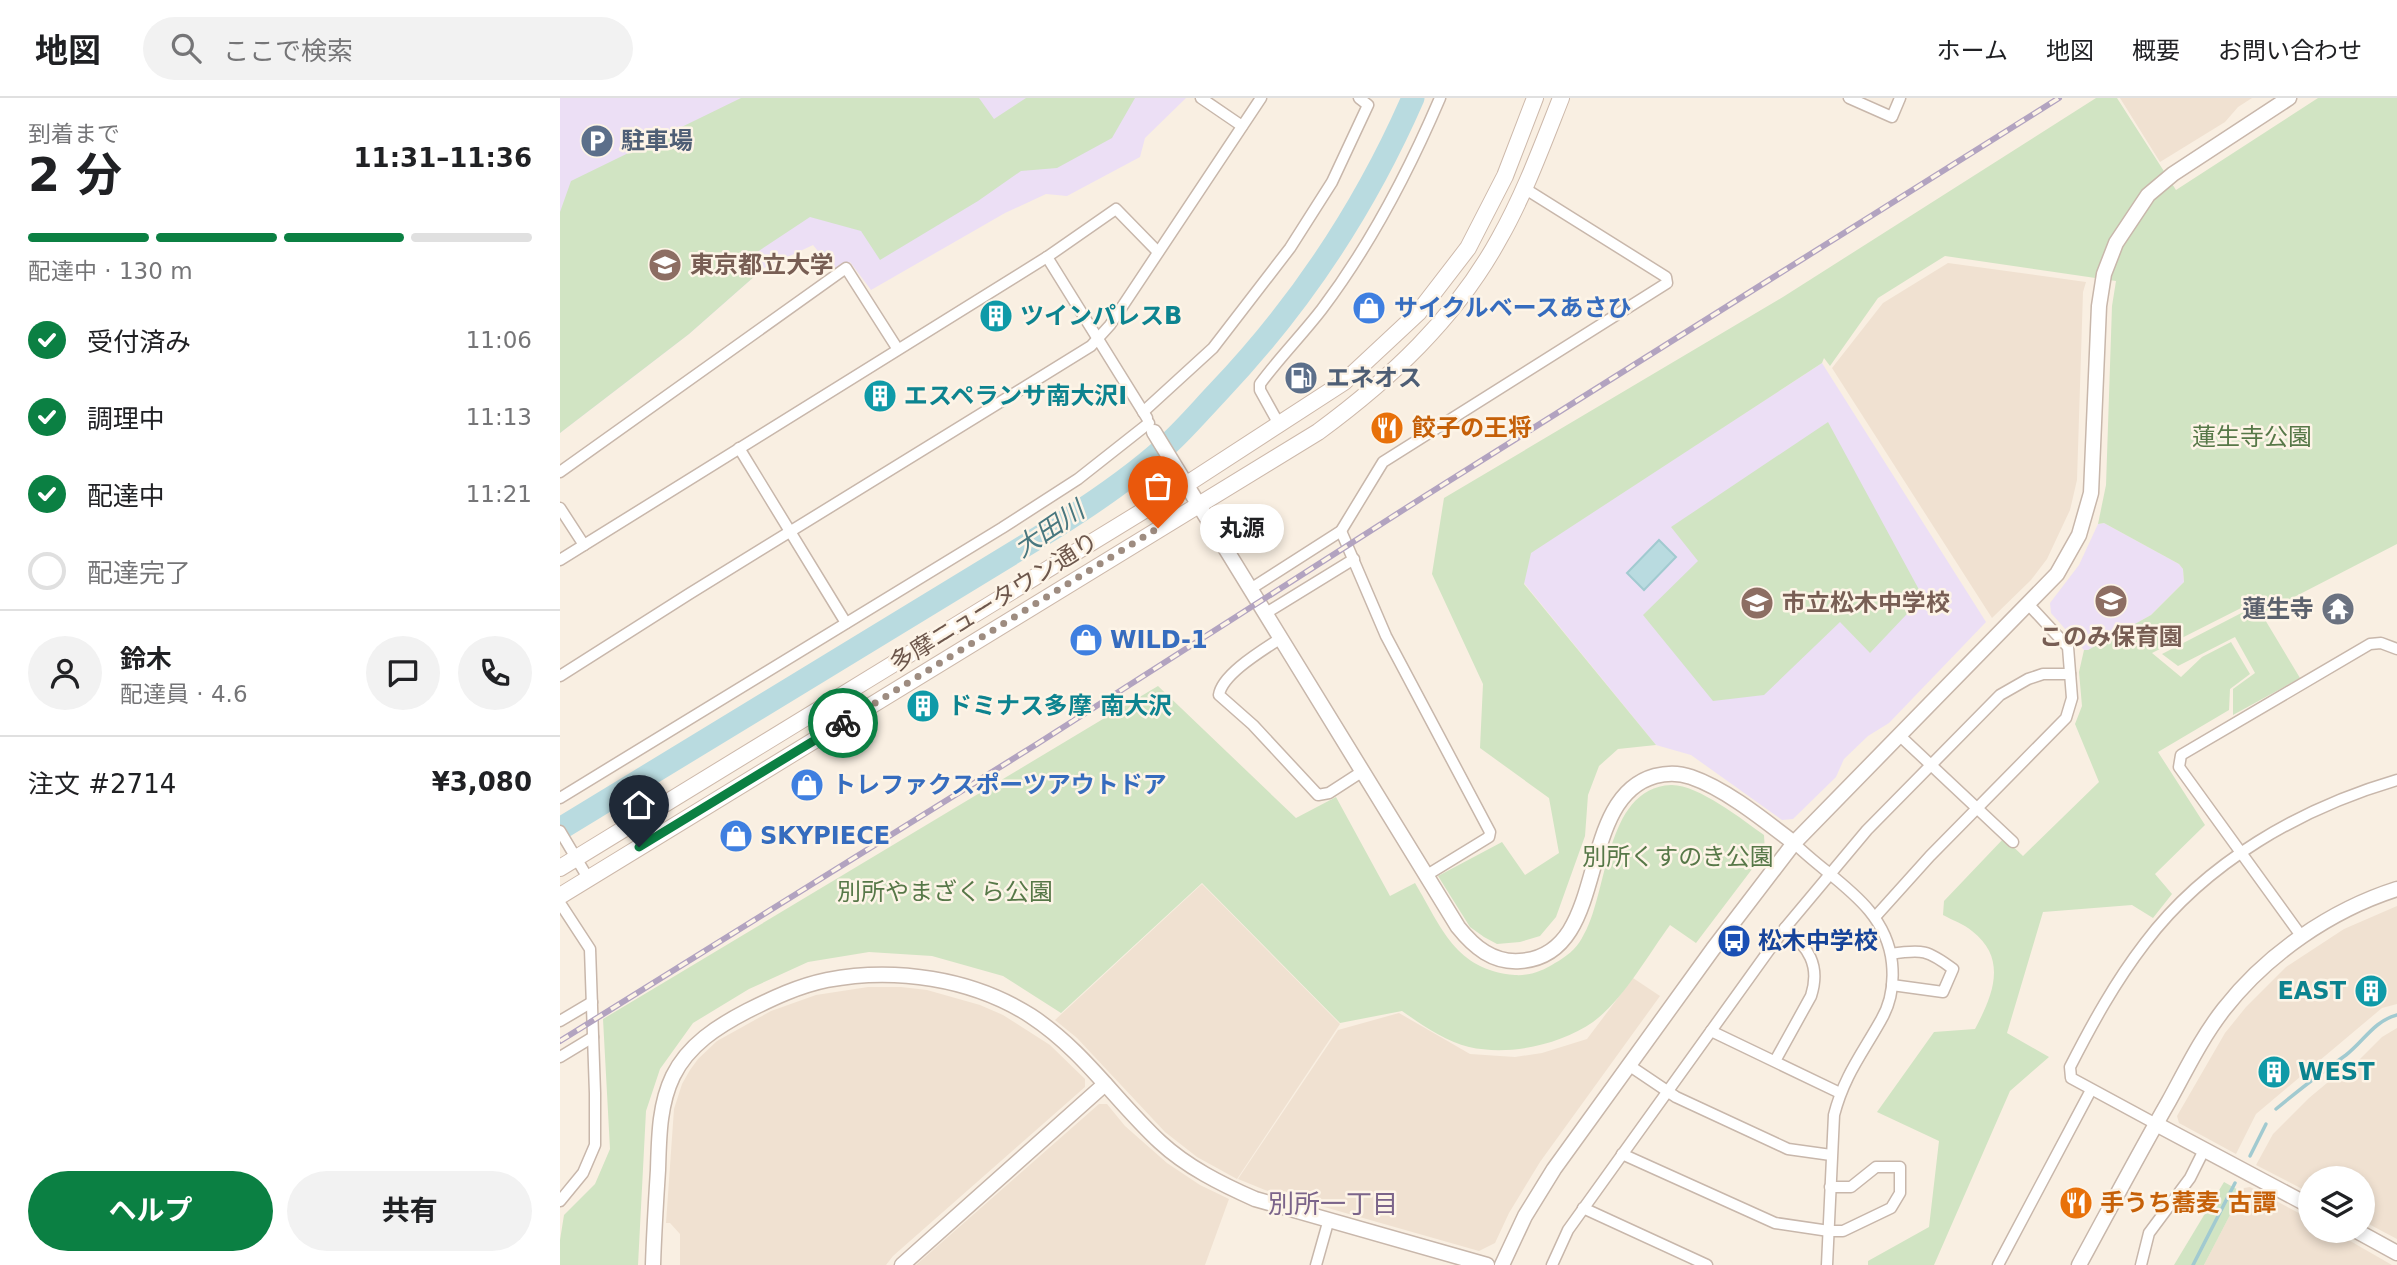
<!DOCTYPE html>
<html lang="ja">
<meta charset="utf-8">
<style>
body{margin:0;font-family:"DejaVu Sans","Noto Sans JP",sans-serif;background:#f2f2f2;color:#202124;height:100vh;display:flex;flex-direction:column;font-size:26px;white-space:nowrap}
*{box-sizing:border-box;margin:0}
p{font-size:23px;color:#757577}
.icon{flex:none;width:38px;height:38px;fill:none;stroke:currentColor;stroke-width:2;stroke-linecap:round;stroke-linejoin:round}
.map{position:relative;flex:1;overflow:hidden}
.drawer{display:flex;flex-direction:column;background:#fff;width:560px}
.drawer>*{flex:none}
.tools{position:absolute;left:1738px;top:1068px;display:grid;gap:14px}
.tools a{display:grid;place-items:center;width:77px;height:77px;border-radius:50%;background:#fff;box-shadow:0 4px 10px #0003;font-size:35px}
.pin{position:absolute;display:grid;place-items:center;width:60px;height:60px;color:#fff;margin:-72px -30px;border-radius:50% 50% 50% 0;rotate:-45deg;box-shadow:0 0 7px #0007}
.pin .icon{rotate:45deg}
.courier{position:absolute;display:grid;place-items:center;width:70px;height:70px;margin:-35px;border:5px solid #0b8043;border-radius:50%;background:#fff;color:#222;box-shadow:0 2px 9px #0007}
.bubble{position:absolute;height:49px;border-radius:24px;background:#fff;box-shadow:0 4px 10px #0003;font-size:23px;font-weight:700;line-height:49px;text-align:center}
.overview em{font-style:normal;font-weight:700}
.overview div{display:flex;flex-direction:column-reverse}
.overview{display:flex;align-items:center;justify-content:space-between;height:119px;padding:0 28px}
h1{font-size:46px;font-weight:700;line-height:52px}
.bar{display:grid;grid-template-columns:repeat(4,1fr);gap:10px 7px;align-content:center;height:84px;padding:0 28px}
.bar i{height:9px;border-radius:5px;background:#e0e0e0}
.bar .on{background:#0b8043}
.bar p{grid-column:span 4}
.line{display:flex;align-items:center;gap:18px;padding:0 28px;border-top:2px solid #e0e0e0}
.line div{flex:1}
.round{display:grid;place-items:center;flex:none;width:74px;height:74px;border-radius:37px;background:#f2f2f2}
ol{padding:0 28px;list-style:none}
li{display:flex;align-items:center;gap:21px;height:77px}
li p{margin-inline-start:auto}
li .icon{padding:7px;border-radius:50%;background:#0b8043;color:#fff;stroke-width:4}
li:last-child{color:#757577}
li i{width:38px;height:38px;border:4px solid #e0e0e0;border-radius:50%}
.primary-button{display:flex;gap:14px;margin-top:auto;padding:14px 28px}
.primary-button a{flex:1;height:80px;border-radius:42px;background:#0b8043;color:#fff;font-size:28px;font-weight:700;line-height:80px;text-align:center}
.primary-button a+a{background:#f2f2f2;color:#202124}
header{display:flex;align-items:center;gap:42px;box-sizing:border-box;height:98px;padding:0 35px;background:#fff;border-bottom:2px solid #e0e0e0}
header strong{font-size:33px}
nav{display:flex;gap:38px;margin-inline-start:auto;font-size:24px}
.search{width:490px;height:63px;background:#f2f2f2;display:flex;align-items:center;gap:18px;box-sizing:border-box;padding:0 24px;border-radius:38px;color:#757577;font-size:26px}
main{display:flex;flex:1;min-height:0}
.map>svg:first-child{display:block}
.residential{fill:#f0e1d1}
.education{fill:#ecdff5}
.green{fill:#d1e4c3}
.water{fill:#b9dbe0;stroke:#a1cad0;stroke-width:2}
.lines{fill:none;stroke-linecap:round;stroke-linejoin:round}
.stream{stroke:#a1cad0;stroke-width:3.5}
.river{stroke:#b9dbe0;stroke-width:23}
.minor-casing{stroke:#c8b7ab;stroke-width:13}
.tertiary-casing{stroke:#c8b7ab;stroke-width:17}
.secondary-casing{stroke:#cdb9ab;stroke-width:18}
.minor{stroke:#fff;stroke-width:10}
.tertiary{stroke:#fff;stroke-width:14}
.secondary{stroke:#fff;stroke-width:16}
.rail-casing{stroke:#b2a3c0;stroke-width:6}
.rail{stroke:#fdf4e7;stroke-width:3.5;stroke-dasharray:10;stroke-linecap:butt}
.done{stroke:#9e8c80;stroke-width:7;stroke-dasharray:0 12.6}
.route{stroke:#0b8043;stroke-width:9}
.labels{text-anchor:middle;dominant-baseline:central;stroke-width:5;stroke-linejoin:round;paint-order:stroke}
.service-label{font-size:24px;font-weight:bold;fill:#4e5e75;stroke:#fdf4e7;text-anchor:start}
.education-label{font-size:24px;font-weight:bold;fill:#785e54;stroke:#fdf4e7;text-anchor:start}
.shop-label{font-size:24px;font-weight:bold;fill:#366cbe;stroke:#fdf4e7;text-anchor:start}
.culture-label{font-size:24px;font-weight:bold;fill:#0d838f;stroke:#fdf4e7;text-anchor:start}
.food-label{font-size:24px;font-weight:bold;fill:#c56008;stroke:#fdf4e7;text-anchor:start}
.park-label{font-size:24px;fill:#577848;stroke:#fdf4e7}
.street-label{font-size:24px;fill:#6d574c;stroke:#fdf4e7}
.worship-label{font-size:24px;font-weight:bold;fill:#5b616d;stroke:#fdf4e7;text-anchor:end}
.transit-label{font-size:24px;font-weight:bold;fill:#164399;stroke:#fdf4e7;text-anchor:start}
.water-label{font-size:26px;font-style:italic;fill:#48777f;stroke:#fdf4e7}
.neighbourhood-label{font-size:26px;fill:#7b648a;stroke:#fdf4e7}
</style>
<header>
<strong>地図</strong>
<div class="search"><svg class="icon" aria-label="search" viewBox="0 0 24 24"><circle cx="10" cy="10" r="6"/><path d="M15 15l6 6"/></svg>ここで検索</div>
<nav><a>ホーム</a><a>地図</a><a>概要</a><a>お問い合わせ</a></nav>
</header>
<main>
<section class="drawer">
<div class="overview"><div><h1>2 分</h1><p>到着まで</p></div><em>11:31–11:36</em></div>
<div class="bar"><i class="on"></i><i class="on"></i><i class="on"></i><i></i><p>配達中 · 130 m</p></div>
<ol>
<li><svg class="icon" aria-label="check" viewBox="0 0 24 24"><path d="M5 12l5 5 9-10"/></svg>受付済み<p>11:06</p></li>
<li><svg class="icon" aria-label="check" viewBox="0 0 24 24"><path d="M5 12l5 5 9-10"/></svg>調理中<p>11:13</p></li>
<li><svg class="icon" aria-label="check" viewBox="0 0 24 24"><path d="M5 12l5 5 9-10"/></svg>配達中<p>11:21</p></li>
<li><i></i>配達完了</li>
</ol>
<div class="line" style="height:126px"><a class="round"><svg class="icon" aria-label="person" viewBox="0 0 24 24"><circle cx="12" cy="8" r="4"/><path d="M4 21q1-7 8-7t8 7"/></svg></a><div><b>鈴木</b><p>配達員 · 4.6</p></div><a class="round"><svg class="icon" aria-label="chat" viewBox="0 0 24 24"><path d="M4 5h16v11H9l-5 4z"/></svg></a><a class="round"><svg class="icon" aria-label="phone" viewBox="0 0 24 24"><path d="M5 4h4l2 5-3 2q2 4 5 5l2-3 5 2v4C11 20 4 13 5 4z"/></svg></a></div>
<div class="line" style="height:91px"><div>注文 #2714</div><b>¥3,080</b></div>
<div class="primary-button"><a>ヘルプ</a><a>共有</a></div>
</section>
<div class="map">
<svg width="1837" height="1167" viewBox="0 0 1837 1167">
<rect width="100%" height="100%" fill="#f9efe2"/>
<g class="residential">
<polygon points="1560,0 1692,0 1678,9 1665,24 1600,64"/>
<polygon points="1388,165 1526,184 1523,194 1517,382 1510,412 1487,461 1471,482 1432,520 1272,270 1323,205"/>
<polygon points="642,786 780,926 677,1081 637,1059 605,1034 517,940 495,922"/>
<polygon points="1837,808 1837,906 1822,910 1696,1016 1676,1056 1619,1025 1617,1018 1665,935 1686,909 1726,869 1784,831"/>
<polygon points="1073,880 1100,898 980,1064 949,1115 935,1145 919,1153 705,1092 678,1081 778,932 839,915 910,956 955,959 982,955 1027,941"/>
<polygon points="308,889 341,889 367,892 420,907 443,917 490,947 525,981 525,989 333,1158 326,1167 120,1167 120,1136 110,1125 106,1125 114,1011 122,986 130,972 138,961 157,943 211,913 256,897"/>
<polygon points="1837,930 1837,1141 1803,1123 1802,1080 1750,1080 1750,1095 1696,1067 1713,1036 1749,1000 1785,970 1797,964 1822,939"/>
<polygon points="539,1006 547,1006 565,1028 607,1065 640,1087 669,1101 645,1167 356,1167"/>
<polygon points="1690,1089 1750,1121 1750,1132 1771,1132 1832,1167 1644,1167 1684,1090"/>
</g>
<g class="education">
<polygon points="0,0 626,0 585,40 580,59 507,98 486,96 445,115 311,192 290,164 274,173 253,147 204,170 129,236 0,335"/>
<polygon points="1262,265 1426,524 1329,625 1308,638 1284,661 1276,679 1233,721 1222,722 1131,657 1096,647 964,485 970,455"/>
<polygon points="1544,425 1619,466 1623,471 1624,484 1591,517 1528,552 1524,552 1491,515 1490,505 1519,467 1538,426"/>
</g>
<g class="green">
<polygon points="181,0 419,0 434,21 466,0 575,0 552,40 497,70 461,73 418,103 320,162 301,133 250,119 185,162 204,170 129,236 0,335 0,114 11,83"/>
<path d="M1536 0H1557L1616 92 1758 0H1837V446L1707 513 1691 505 1592 555 1621 579 1642 559 1671 544 1690 576 1670 591 1669 612 1598 654 1645 727 1595 776 1612 796 1593 820 1572 807 1483 814 1447 935 1489 959 1450 993 1374 1167H1308V1163L1369 1129 1379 1043 1317 1014 1374 934 1415 931C1433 897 1448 861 1412 833 1404 826 1392 822 1383 817L1384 803 1444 740 1463 758 1539 684 1515 626 1522 608 1519 574 1524 552H1528L1591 517 1624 484 1623 471 1619 466 1544 425 1538 426 1546 387 1552 208 1556 183 1385 158 1318 200 1270 268 1264 260 1262 265 971 455 964 486 1096 647 1058 651 1039 668 1028 697 1025 738 996 819 980 838 960 844 937 846 924 839 910 829 878 778 942 744 965 777 999 755 989 700 920 650 923 586 872 476 884 400 1223 199Z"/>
<polygon points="1268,324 1363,499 1310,555 1280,524 1204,597 1153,603 1083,517 1138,463 1111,429"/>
<polygon points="1691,510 1701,515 1740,580 1673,617 1673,591 1695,575 1675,539 1618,568 1602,556"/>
<path d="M598 588 736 720 776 699 830 798 855 785C882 830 895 872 955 877 969 878 983 873 995 865 1006 859 1016 851 1022 840 1049 798 1043 690 1111 687 1137 686 1183 722 1204 737L1205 754 1136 845 1110 827C1088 857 1063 902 1033 924 1000 947 949 958 909 949 885 943 862 927 842 913L780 925 642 785 501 915 443 878 372 858 309 854 248 864 189 891 133 925 100 971 86 1013 78 1167H0V1142L4 1117 35 1086 50 1051 43 921Z"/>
<polygon points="1664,1084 1682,1094 1644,1167 1614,1167"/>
</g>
<polygon class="water" points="1099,442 1116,459 1084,492 1067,475"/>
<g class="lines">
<g class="stream">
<path d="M1716 1011C1739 992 1762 974 1786 957 1804 943 1814 923 1837 917"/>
<polyline points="1690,1058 1706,1026"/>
<polyline points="1633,1167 1675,1085"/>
</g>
<path class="river" d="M0 731 494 430C532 406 572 379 605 349 624 332 640 313 657 295 740 208 805 110 853 0"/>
<defs>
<g id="minor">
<polyline points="641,0 682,28"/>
<polyline points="1289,0 1332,19 1340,0"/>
<polyline points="487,159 587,320"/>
<polyline points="583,314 653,250 730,150 772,84 808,7 799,0"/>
<path d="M720 328 700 292V286C719 260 742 237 762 211 811 146 848 75 880 0"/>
<polyline points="179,350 286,525"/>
<polyline points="0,374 286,170 337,250"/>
<polyline points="0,410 24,447"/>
<polyline points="781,433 826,538 930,734 929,739 867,777"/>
<polyline points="0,462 487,159 556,111 598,154"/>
<polyline points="692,490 781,433 823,364 1107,185 1106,179 964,90"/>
<polyline points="706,515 794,461"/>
<path d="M721 540C703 552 662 576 659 597L693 627 758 697 769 695 803 673"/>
<polyline points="0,578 129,496 531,248 550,227 701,0"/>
<polyline points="1339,637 1453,744"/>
<polyline points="0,700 442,430 518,381 589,325"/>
<polyline points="0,733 28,780"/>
<path d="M1234 745C1271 782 1326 807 1332 865 1334 885 1331 905 1321 922 1302 956 1284 978 1274 1017L1267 1167"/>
<polyline points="0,805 30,851 35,995 35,1047 23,1075 0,1103"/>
<polyline points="1316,818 1370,758 1506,620 1512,600 1508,549 1469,507"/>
<polyline points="1742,839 1619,669 1621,657 1810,546 1821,545 1837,551"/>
<path d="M1331 856C1362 851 1368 852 1393 871L1383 894 1332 887"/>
<polyline points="0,923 32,904"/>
<polyline points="1151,933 1280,995"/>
<polyline points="0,959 33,939"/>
<path d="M1215 963 1251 898C1261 867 1248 849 1225 830"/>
<polyline points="1070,968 1116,999 1228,1051 1271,1057"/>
<path d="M1596 1026 1511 980 1510 969C1532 926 1555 884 1585 845 1646 764 1741 710 1837 682"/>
<polyline points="1062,1056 1215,1125 1269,1133 1283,1133 1331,1110 1340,1095 1340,1069 1316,1069 1291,1089 1270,1089"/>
<polyline points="1023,1110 1147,1167"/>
<polyline points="756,1167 769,1121"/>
<polyline points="992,1167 1008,1132 1225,830 1307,732 1440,597 1468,581 1483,576 1510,576"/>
<polyline points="1438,1167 1531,992"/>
<polyline points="1581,1167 1589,1135 1630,1080 1644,1052"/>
</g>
<g id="tertiary">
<path d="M594 334 898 829C914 849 933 865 960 863 1052 857 1013 701 1095 678 1106 675 1120 675 1131 679 1166 691 1204 722 1234 745"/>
<polyline points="1596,1026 1750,1108"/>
<polyline points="1795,1132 1837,1155"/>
<path d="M93 1167C94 1135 96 1103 98 1072 99 1040 99 1007 113 978 128 947 158 928 187 913 213 900 238 888 267 882 334 869 412 880 471 918 523 952 555 1002 600 1044 627 1069 661 1086 695 1101L927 1167"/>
<polyline points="342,1167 545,986"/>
<polyline points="942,1167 965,1118 994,1071 1153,851 1234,745 1497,476 1519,437 1531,395 1539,208 1544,176 1556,145 1588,97 1613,76 1729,0"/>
<path d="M1519 1167C1549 1112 1578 1057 1609 1003 1626 972 1642 939 1664 911 1707 856 1771 812 1837 791"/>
</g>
<g id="secondary">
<polyline points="0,770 627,386 784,284 858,215 908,150 945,78 975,0"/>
<path d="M0 798 758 334C830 281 895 221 939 141 964 97 982 48 1001 0"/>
</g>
</defs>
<use href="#minor" class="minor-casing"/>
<use href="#tertiary" class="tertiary-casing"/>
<use href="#secondary" class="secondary-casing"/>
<use href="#minor" class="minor"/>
<use href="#tertiary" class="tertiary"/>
<use href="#secondary" class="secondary"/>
<defs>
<polyline id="rail" points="0,943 477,646 865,398 1499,0"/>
</defs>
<use href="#rail" class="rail-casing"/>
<use href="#rail" class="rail"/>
</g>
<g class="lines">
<polyline class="done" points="283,625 598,430"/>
<polyline class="route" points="79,749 283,625"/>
</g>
<defs>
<symbol id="parking-disc" viewBox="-11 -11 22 22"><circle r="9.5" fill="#5c6f8a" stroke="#fdf4e7"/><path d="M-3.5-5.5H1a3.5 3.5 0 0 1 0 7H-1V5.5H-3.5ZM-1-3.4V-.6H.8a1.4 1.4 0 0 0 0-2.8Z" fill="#fff"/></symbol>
<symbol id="university-disc" viewBox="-11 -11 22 22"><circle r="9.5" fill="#8d6e63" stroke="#fdf4e7"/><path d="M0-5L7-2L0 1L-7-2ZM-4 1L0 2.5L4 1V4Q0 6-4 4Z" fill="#fff"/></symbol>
<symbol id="shop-disc" viewBox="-11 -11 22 22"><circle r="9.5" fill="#3f7fe0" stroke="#fdf4e7"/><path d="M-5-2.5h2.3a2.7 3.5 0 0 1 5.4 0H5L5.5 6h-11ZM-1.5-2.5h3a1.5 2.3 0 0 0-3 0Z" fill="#fff"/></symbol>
<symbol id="building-disc" viewBox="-11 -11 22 22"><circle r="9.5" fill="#0f9aa8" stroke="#fdf4e7"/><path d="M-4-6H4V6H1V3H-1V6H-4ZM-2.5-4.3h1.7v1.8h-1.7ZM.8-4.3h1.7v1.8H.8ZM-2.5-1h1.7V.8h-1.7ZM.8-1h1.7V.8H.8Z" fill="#fff"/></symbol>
<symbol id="fuel-disc" viewBox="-11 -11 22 22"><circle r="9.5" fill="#5c6f8a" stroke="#fdf4e7"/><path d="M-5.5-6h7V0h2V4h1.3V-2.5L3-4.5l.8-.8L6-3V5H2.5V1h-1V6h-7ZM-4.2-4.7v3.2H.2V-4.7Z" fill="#fff"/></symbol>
<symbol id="restaurant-disc" viewBox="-11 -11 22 22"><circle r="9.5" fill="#e8710a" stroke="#fdf4e7"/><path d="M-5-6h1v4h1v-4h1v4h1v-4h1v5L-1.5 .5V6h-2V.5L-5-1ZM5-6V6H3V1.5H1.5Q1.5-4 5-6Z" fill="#fff"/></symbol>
<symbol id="school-disc" viewBox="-11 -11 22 22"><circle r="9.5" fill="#8d6e63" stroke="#fdf4e7"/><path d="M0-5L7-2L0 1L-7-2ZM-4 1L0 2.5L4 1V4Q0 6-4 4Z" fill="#fff"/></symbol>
<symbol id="temple-disc" viewBox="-11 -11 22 22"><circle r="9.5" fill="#6b7280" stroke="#fdf4e7"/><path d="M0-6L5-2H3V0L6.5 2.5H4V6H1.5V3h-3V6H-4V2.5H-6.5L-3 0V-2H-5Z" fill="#fff"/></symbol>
<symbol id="bus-disc" viewBox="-11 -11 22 22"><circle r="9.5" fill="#1a4fb4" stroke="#fdf4e7"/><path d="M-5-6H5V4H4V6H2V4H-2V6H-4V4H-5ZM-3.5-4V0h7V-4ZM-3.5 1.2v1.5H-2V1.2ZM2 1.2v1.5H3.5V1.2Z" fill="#fff"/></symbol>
</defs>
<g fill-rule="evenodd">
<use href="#parking-disc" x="18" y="24" width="38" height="38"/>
<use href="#university-disc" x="86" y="148" width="38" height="38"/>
<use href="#shop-disc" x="790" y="191" width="38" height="38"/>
<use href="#building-disc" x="417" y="199" width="38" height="38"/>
<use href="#fuel-disc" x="722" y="261" width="38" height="38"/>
<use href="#building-disc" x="301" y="279" width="38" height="38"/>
<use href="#restaurant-disc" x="808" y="311" width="38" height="38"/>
<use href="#school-disc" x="1532" y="484" width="38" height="38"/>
<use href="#school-disc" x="1178" y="486" width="38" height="38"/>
<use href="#temple-disc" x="1759" y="492" width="38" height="38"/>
<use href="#shop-disc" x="507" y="523" width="38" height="38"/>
<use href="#building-disc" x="344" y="589" width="38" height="38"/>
<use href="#shop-disc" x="228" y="668" width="38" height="38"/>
<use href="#shop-disc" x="157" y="719" width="38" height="38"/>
<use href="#bus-disc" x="1155" y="824" width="38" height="38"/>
<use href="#building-disc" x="1792" y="874" width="38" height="38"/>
<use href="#building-disc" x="1695" y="955" width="38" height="38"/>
<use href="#restaurant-disc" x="1497" y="1086" width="38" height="38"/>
</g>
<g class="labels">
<g class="service-label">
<text x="61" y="43">駐車場</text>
<text x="766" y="280">エネオス</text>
</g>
<g class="education-label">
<text x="130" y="167">東京都立大学</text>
<text x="1222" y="505">市立松木中学校</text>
<text x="1551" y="539" text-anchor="middle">このみ保育園</text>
</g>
<g class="shop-label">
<text x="834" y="210">サイクルベースあさひ</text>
<text x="550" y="542">WILD-1</text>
<text x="272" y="687">トレファクスポーツアウトドア</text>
<text x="200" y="738">SKYPIECE</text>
</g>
<g class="culture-label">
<text x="460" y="218">ツインパレスB</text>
<text x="344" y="298">エスペランサ南大沢Ⅰ</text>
<text x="388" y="608">ドミナス多摩 南大沢</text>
<text x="1786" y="893" text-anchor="end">EAST</text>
<text x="1738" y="974">WEST</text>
</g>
<g class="food-label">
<text x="852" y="330">餃子の王将</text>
<text x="1540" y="1105">手うち蕎麦 古譚</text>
</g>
<g class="park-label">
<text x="1692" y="339">蓮生寺公園</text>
<text x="1118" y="759">別所くすのき公園</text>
<text x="385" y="794">別所やまざくら公園</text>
</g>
<g class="street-label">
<text transform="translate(434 504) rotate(-32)">多摩ニュータウン通り</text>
</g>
<g class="worship-label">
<text x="1754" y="511">蓮生寺</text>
</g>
<g class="transit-label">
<text x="1198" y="843">松木中学校</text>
</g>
<g class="water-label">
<text transform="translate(489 431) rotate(-34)">大田川</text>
</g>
<g class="neighbourhood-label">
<text x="773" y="1106">別所一丁目</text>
</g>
</g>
</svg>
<div class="tools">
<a><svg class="icon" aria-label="layers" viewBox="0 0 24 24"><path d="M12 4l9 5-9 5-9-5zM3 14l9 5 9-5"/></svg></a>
</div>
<div class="pin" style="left:598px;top:430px;background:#ea580c"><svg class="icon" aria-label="bag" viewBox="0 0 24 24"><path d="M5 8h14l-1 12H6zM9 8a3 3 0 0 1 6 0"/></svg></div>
<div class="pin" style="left:79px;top:749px;background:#1f2937"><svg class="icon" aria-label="home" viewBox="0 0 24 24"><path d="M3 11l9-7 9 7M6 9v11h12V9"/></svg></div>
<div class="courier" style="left:283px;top:625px"><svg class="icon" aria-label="bike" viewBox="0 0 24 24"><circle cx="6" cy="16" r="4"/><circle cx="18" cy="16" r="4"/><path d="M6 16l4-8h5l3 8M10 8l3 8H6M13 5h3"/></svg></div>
<div class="bubble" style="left:640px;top:406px;width:84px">丸源</div>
</div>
</main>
